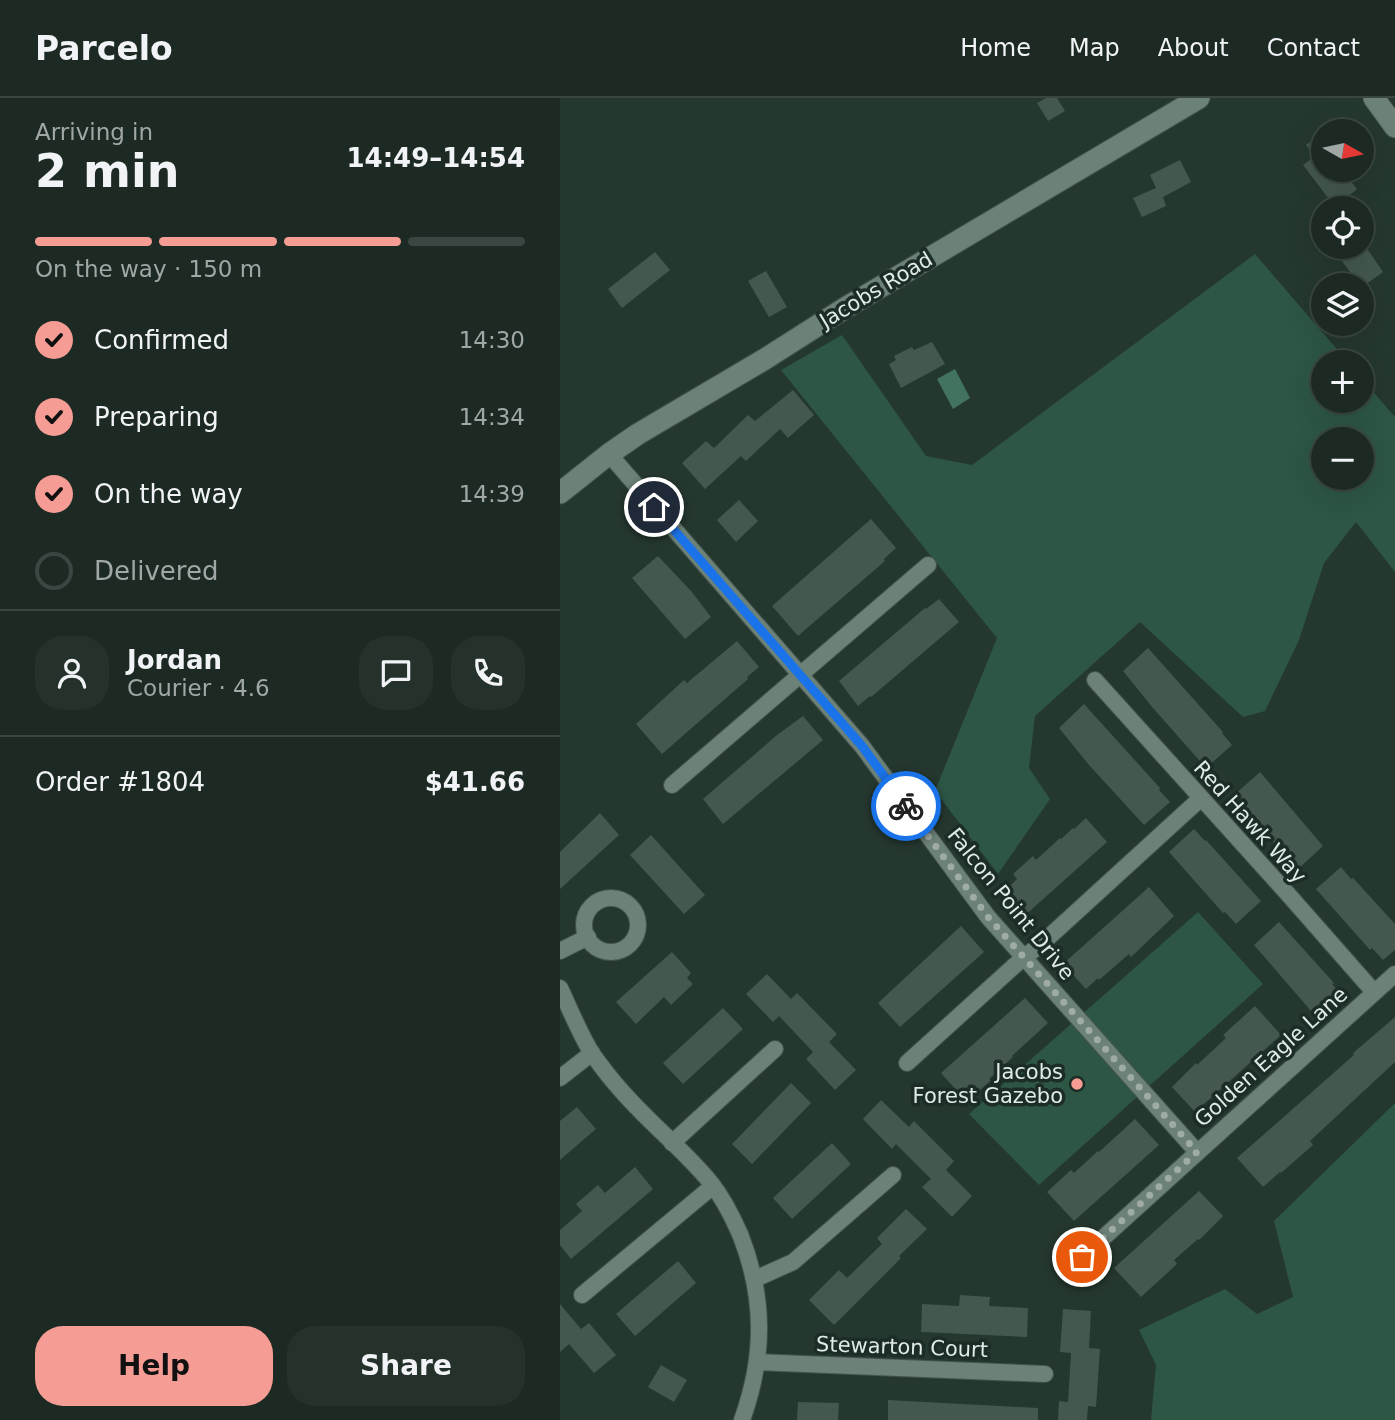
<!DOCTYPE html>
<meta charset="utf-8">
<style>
body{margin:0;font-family:"DejaVu Sans",sans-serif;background:#25322b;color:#f1f3f6;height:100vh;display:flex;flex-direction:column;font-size:26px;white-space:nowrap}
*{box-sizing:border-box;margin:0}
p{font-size:23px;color:#a0a7a6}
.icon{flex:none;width:38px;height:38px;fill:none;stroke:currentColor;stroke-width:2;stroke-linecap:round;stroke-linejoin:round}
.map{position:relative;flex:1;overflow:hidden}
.sheet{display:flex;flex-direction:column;background:#1c2a23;width:560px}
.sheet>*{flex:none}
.needle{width:46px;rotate:99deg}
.tools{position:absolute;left:751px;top:21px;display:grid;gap:14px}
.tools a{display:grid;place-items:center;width:63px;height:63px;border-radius:50%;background:#1c2a23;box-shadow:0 7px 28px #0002,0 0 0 2px #3a4641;font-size:35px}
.pin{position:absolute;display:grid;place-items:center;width:60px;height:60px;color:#fff;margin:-30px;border:4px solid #fff;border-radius:50%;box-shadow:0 2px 7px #0007}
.courier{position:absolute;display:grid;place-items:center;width:70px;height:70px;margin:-35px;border:5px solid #1a73e8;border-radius:50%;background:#fff;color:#222;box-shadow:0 2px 9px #0007}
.overview em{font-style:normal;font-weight:600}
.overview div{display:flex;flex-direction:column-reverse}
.overview{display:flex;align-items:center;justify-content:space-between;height:119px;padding:0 35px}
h1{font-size:46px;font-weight:600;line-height:52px}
.bar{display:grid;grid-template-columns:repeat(4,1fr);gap:10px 7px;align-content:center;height:84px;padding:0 35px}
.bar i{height:9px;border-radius:5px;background:#3a4641}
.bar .active{background:#f59c94}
.bar p{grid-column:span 4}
.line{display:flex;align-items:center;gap:18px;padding:0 35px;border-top:2px solid #3a4641}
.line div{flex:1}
.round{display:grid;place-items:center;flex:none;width:74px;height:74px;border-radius:28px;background:#25322b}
ol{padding:0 35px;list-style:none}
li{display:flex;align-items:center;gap:21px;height:77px}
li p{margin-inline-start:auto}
li .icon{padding:7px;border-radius:50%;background:#f59c94;color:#111;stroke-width:4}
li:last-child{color:#a0a7a6}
li i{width:38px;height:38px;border:4px solid #3a4641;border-radius:50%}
.button{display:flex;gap:14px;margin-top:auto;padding:14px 35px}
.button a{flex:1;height:80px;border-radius:28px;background:#f59c94;color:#111;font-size:28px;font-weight:600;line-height:80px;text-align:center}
.button a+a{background:#25322b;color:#f1f3f6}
header{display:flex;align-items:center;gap:42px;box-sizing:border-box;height:98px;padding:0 35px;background:#1c2a23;border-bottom:2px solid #3a4641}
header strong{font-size:33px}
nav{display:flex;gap:38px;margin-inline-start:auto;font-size:24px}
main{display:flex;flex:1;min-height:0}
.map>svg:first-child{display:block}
.green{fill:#2d5645;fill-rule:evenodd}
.water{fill:#42735f}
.building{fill:#44584f}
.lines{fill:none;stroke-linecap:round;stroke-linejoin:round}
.street-casing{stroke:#43544d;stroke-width:18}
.secondary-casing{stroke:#43544d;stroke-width:23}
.street{stroke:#6c8177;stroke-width:16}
.secondary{stroke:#6c8177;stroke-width:21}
.done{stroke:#9faca6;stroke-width:7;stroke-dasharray:0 12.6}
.route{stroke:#1a73e8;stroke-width:9}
.poi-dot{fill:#f59c94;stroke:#1b2d26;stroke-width:2.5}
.labels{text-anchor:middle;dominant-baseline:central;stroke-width:7;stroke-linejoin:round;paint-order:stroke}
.street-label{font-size:21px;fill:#e0ebe6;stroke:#1b2d26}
.poi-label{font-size:21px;fill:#e0ebe6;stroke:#1b2d26;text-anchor:end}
</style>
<header>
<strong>Parcelo</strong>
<nav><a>Home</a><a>Map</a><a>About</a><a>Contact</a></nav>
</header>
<main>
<section class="sheet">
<div class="overview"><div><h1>2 min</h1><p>Arriving in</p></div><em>14:49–14:54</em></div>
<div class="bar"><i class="active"></i><i class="active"></i><i class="active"></i><i></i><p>On the way · 150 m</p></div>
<ol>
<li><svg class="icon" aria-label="check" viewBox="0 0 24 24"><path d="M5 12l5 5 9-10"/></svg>Confirmed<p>14:30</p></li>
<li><svg class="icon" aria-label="check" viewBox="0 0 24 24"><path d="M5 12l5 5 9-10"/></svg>Preparing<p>14:34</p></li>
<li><svg class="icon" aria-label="check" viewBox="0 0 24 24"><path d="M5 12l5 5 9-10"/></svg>On the way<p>14:39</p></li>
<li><i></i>Delivered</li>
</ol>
<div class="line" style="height:126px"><a class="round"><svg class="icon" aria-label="person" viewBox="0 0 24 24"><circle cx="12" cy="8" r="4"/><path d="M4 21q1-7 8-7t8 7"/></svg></a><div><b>Jordan</b><p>Courier · 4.6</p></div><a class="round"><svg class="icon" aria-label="chat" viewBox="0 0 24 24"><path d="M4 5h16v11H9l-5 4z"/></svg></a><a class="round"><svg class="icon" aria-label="phone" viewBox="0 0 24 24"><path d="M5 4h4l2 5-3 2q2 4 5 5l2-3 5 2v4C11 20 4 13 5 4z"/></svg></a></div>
<div class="line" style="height:91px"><div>Order #1804</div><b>$41.66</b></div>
<div class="button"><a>Help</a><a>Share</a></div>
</section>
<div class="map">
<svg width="835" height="1322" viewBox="0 0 835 1322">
<rect width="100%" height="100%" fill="#25382f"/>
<g class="green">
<path d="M695 156 788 264H763V303H802V281L835 319V474L796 424 764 465 739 542 705 613 683 619 580 524 475 618 469 670 490 701 438 776 375 693 437 540 221 272 282 237 366 358 412 367ZM763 341H802V380H763Z"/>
<polygon points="638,814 703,886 479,1087 409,1016"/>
<polygon points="835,1005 835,1322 591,1322 596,1267 579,1232 665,1191 697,1216 733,1199 714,1123"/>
</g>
<polygon class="water" points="395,271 410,300 393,311 377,281"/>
<g class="building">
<polygon points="486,0 497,0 505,13 488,23 477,5"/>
<polygon points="757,39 763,47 763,72 782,72 797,91 775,109 743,67 755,58 746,47"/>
<polygon points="620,62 631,84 603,99 606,108 582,119 573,100 596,90 590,77"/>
<polygon points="804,146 823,174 802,189 781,162 802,149"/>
<polygon points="95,154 110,172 62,210 48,191"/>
<polygon points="206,173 227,209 209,219 188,183"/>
<polygon points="372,244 385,266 341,290 329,266 336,262 334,258 352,249 354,252"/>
<polygon points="233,292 254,317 228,340 220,331 186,363 181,358 145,391 122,365 146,343 154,350 188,317 195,323"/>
<polygon points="179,402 198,423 176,444 157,422"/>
<polygon points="311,421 336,450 324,461 325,463 238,538 212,508"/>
<polygon points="98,458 131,493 151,519 125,541 72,480"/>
<polygon points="379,501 399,524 311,599 310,598 298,608 279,583 365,510 366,511"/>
<polygon points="177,543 199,569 187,579 188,581 102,656 76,626 124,582 127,585"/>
<polygon points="588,550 663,634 662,635 672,647 646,670 593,610 563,573"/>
<polygon points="524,606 600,690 599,692 610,704 584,727 529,667 499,630"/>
<polygon points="243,618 263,642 163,726 143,701 217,637"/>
<polygon points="700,674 763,748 738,771 683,711 685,709 674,697"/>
<polygon points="40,715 59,737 0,791 0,754"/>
<polygon points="526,720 547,744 462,820 441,797 457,781 453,776 473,758 476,762 500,740 501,741 513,730 514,731"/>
<polygon points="634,731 645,743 646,742 701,803 676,826 665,814 663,815 609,754"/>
<polygon points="91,737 145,797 124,816 70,757"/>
<polygon points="781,769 791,781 793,780 835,826 835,852 823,862 812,850 810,852 756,791"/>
<polygon points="589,789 614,818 571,859 569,856 539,882 538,880 526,891 503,866"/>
<polygon points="719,824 774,885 772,886 783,898 758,921 694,847"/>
<polygon points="401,828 424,854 340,929 318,905"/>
<polygon points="112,854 131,875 127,880 133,886 111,907 104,899 76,926 56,904"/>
<polygon points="207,876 231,901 237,895 277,936 269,944 296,972 275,992 246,961 253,954 219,918 213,924 186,896"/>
<polygon points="465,900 488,925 452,958 453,959 429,981 431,982 407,1004 381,975"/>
<polygon points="695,908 721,937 635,1014 612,989 636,965 637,967 666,940 663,937"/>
<polygon points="163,910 183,931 123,986 103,965"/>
<polygon points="835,919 835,964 750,1043 753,1047 721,1075 720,1074 703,1089 677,1060 794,957 793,955"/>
<polygon points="231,985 251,1005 192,1066 172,1046"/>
<polygon points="321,1002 349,1029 354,1023 394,1063 386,1072 412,1098 392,1119 362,1089 371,1081 336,1046 332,1051 303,1021"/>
<polygon points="17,1009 36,1031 0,1062 0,1023"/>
<polygon points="575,1021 599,1047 514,1123 487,1094 511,1072 514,1075 538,1053 539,1054"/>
<polygon points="272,1045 291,1066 232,1121 213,1100"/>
<polygon points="75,1069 93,1091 11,1161 0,1147 0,1132 22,1113 16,1106 38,1087 45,1095"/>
<polygon points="639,1093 663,1118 639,1142 638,1141 614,1162 617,1166 581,1199 554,1170"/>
<polygon points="346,1111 367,1131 339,1158 341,1160 274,1227 249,1202 279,1172 287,1180 322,1146 317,1140"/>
<polygon points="118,1163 136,1185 75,1238 56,1216"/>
<polygon points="400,1197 430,1199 429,1208 468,1210 467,1239 361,1234 362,1206 399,1208"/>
<polygon points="0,1206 21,1231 29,1225 56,1257 34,1275 9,1246 0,1254"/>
<polygon points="503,1211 531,1213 529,1250 540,1251 536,1309 528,1308 527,1322 498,1322 499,1303 508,1304 511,1255 500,1254"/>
<polygon points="101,1267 127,1282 114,1304 88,1289"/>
<polygon points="328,1302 478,1310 478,1322 328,1322"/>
<polygon points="238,1304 279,1305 278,1322 237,1322"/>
</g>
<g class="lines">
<defs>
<g id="street">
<polyline points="49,356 302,648 428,819 637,1054"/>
<polyline points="535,582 727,795 814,894"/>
<polyline points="112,687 368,467"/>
<circle cx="51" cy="827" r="27"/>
<polyline points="0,853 28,839"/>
<path d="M0 890C10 911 20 937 33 957 41 968 50 980 59 990 88 1024 123 1051 151 1085 163 1100 172 1118 180 1136 205 1199 205 1258 182 1322"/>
<polyline points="347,965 464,859 479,848 640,701"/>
<polyline points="0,980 32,955"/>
<polyline points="112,1045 215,951"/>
<polyline points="522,1159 835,876"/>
<polyline points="195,1181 233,1164 333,1077"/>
<polyline points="22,1197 153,1088"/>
<polyline points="198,1264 485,1276"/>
</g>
<g id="secondary">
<polyline points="814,0 835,29"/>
<polyline points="0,395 49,356 78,336 205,261 285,210 639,0"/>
</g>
</defs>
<use href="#street" class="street-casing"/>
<use href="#secondary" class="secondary-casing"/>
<use href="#street" class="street"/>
<use href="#secondary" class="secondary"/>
</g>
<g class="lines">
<polyline class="done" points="346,708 428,819 637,1054 522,1159"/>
<polyline class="route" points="94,409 302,648 346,708"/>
</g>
<circle class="poi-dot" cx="517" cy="986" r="7"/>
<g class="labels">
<g class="street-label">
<text transform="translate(316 192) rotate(-31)">Jacobs Road</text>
<text transform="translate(690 724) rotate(48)">Red Hawk Way</text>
<text transform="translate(451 806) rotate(51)">Falcon Point Drive</text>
<text transform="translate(711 959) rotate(-42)">Golden Eagle Lane</text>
<text transform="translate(342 1249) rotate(2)">Stewarton Court</text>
</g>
<g class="poi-label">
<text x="503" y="974">Jacobs<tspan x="503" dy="24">Forest Gazebo</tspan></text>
</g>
</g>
</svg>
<div class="tools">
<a><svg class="needle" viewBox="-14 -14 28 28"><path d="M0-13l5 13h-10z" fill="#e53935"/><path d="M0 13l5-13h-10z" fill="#a0a7a6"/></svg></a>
<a><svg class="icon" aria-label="locate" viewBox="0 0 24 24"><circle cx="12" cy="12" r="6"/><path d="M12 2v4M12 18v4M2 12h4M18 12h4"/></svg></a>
<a><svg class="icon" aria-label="layers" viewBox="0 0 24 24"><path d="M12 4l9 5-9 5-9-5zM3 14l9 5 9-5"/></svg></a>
<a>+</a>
<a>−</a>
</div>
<div class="pin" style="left:522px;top:1159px;background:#ea580c"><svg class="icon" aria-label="bag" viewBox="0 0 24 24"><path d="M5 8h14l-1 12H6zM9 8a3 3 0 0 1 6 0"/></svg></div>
<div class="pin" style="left:94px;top:409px;background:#1f2937"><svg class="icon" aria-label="home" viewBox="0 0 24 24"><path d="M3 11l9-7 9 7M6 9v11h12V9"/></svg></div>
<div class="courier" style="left:346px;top:708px"><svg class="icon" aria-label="bike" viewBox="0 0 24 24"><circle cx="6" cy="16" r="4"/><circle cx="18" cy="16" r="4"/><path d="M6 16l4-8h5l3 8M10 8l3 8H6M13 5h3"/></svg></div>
</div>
</main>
